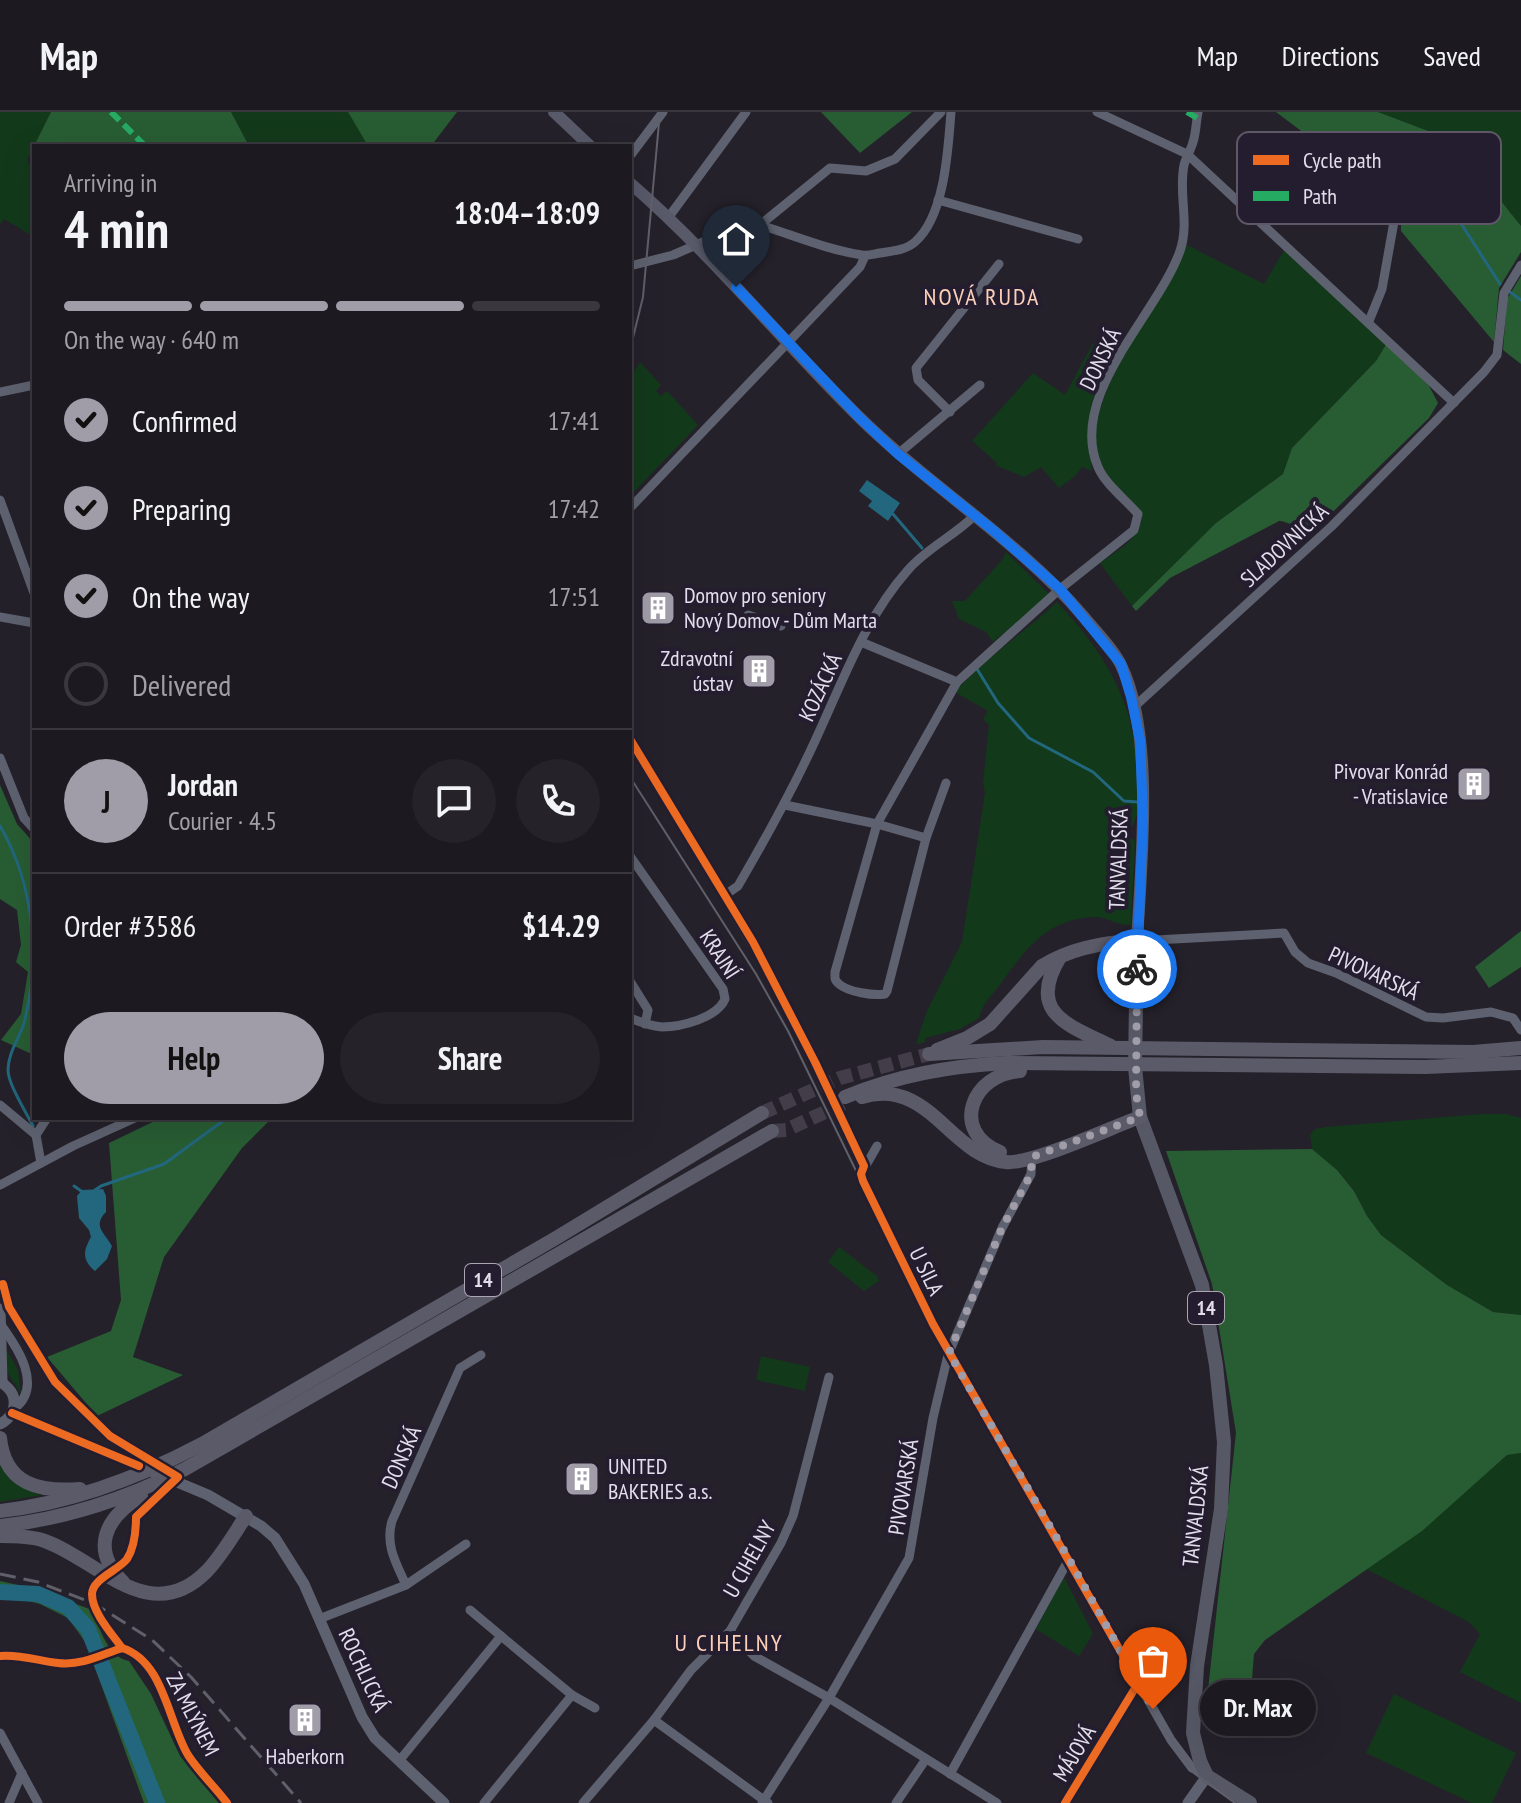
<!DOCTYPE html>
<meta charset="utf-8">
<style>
body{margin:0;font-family:"PT Sans Narrow",sans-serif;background:#252229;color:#f1f3f6;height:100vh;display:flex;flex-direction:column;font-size:30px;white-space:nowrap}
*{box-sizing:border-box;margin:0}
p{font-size:26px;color:#a0a0a5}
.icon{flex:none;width:44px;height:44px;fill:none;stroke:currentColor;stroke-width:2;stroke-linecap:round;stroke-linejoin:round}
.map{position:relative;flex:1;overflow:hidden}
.sheet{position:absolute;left:32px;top:32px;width:600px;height:976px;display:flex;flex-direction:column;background:#1c1920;border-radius:0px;box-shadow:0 8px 32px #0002,0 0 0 2px #3a383e}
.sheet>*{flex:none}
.pin{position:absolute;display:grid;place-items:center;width:68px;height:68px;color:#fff;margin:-82px -34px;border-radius:50% 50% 50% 0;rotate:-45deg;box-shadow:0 0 8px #0007}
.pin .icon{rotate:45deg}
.courier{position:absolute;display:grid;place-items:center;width:80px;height:80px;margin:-40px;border:6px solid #1a73e8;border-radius:50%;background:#fff;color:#222;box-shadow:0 2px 10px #0007}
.bubble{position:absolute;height:56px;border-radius:28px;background:#1c1920;box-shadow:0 8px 32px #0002,0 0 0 2px #3a383e;font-size:26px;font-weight:700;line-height:56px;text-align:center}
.summary em{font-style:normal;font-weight:700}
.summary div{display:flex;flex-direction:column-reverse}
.summary{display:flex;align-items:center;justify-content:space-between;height:136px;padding:0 32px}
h1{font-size:52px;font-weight:700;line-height:60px}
.bar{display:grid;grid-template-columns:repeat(4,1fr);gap:12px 8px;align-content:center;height:96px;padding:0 32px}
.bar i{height:10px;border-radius:6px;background:#3a383e}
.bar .on{background:#a09ca8}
.bar p{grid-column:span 4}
.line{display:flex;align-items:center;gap:20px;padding:0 32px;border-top:2px solid #3a383e}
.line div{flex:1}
.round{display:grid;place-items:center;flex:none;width:84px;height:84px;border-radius:42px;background:#252229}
ol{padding:0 32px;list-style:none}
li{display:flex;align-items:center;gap:24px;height:88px}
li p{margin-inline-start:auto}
li .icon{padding:8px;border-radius:50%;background:#a09ca8;color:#111;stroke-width:4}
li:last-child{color:#a0a0a5}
li i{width:44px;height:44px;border:4px solid #3a383e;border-radius:50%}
.cta{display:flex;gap:16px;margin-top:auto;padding:16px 32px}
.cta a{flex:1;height:92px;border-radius:48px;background:#a09ca8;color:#111;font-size:32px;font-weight:700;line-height:92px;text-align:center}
.cta a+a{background:#252229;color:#f1f3f6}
header{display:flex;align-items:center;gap:48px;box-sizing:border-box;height:112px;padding:0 40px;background:#1c1920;border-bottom:2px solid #3a383e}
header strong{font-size:38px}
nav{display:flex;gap:44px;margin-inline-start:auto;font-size:28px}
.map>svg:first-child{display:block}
.green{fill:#13391b}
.forest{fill:#285d33}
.water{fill:#22677d}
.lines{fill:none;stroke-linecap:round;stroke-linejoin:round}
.stream{stroke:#22677d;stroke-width:3}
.river{stroke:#22677d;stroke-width:16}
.trunk-tunnel{stroke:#423d48;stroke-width:14;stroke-dasharray:14 7;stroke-linecap:butt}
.minor{stroke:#5e6270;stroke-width:9}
.tertiary{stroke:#5e6270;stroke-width:11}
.secondary{stroke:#585a6a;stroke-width:12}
.primary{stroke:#575866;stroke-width:14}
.trunk{stroke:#5a5a68;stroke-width:14}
.tram{stroke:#60606b;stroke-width:2}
.rail{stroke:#60606b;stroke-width:3;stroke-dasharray:16 8;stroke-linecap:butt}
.quiet{stroke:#26ab63;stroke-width:6;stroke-dasharray:12 6;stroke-linecap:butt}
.cycleway-casing{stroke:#241d2f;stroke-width:13}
.cycleway{stroke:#ed6a23;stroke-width:8}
.done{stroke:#a09ca8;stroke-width:8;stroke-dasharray:0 14.4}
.route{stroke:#1a73e8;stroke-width:10}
.labels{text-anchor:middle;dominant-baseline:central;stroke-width:8;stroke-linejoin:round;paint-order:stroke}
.shield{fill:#241d2f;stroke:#aaa4b3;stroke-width:2}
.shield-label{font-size:20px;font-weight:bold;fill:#e3deeb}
.street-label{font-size:22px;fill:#e3deeb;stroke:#241d2f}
.poi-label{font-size:22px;fill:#e3deeb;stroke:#241d2f;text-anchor:start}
.neighbourhood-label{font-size:24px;letter-spacing:2px;fill:#fccfb7;stroke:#241d2f}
.key{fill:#241d2f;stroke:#5d5767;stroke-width:2}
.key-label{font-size:22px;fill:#e3deeb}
</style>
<header>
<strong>Map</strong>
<nav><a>Map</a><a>Directions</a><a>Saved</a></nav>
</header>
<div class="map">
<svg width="1521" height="1691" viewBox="0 0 1521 1691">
<rect width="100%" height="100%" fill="#25212b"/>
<g class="green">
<polygon points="0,0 51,0 27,48 34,59 34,125 4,107 0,112"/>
<polygon points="231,0 348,0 368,34 249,34"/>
<polygon points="1378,0 1521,0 1521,114 1452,28"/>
<path d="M1187 133 1264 172 1286 135 1387 231 1376 249 1292 336 1283 362 1216 411 1132 494 1100 451C1119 437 1140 428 1142 402 1131 385 1112 374 1102 356 1070 298 1163 188 1187 133Z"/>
<polygon points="1093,231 1116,243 1095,290 1090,340 1092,359 1082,355 1075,364 1059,376 1041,355 1024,365 995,353 997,351 972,329 1033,261 1065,283"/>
<polygon points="640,250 661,273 656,279 661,284 667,279 698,313 630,384 630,265"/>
<polygon points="1006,440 1050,483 993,530 986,520 959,507 952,489 965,489 1002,448"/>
<path d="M1057 490C1107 544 1135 590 1138 665 1139 690 1142 702 1126 723L1135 729 1131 813C1117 814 1108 805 1095 805 1049 806 1026 836 1002 870 993 882 982 892 979 906L960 917 925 926V930L916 932 927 899 962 830 985 681 983 671 989 613 983 607 988 599 955 580C986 545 1024 521 1057 490Z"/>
<polygon points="1481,1002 1506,1002 1521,1006 1521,1203 1493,1200 1447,1173 1380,1122 1367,1104 1354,1078 1337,1058 1312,1037 1310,1023 1315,1017 1326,1015"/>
<polygon points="839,1135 877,1164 879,1169 864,1179 828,1150"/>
<path d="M5 1235 18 1258 21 1283C9 1259 5 1266 5 1235Z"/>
<polygon points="761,1244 810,1255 805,1279 756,1268"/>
<polygon points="1521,1341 1521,1591 1460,1560 1480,1522 1469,1510 1366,1457 1422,1418 1507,1343"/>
<polygon points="0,1353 33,1380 42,1383 0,1390"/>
<polygon points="1064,1465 1093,1522 1079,1544 1036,1517"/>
<polygon points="1394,1582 1516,1641 1492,1691 1472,1691 1366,1641"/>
</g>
<g class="forest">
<polygon points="51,0 231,0 249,34 34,34"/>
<polygon points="348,0 457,0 431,34 368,34"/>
<polygon points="821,0 912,0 860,41"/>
<polygon points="1276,0 1378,0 1452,28 1521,114 1521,140 1499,176 1494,230 1401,119 1401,94"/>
<polygon points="1521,164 1521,252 1503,238 1507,187"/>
<path d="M1387 231 1429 274 1438 291 1429 306 1304 428C1302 419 1289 409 1279 409L1170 466 1136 499 1132 494 1216 411 1283 362 1292 336 1376 249Z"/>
<polygon points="0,673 17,712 34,731 34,943 1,928 21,902 28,860 16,850 21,833 17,798 0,787"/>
<polygon points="1521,819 1521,855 1489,876 1475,855"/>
<polygon points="161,1006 272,1006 242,1036 164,1145 133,1245 183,1263 97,1304 47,1245 111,1219 121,1188 109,1031"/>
<polygon points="1312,1037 1337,1058 1354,1079 1367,1104 1381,1123 1447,1173 1493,1200 1521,1203 1521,1341 1507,1343 1422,1419 1265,1528 1254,1542 1250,1592 1207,1587 1236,1321 1212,1172 1166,1039"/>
<path d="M0 1469 36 1477 92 1498C100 1516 107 1545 129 1549L151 1582 180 1644 219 1691H144L86 1531 68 1506 40 1492 8 1484 0 1486Z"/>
</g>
<g class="water">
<polygon points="867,368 900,391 888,409 868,394 872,389 859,379"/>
<path d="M103 1077 106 1084V1100C92 1114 105 1121 112 1134L107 1147 95 1159C82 1148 83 1139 91 1125L89 1118 79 1106 77 1084 82 1078Z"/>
</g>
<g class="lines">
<g class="stream">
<polyline points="1451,96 1500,172"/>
<polyline points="1510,180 1521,188"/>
<polyline points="893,402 922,436"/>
<polyline points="977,557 998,591 1029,626 1093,660 1124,689 1138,690"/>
<path d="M0 714C34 772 41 847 24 911 19 927 8 941 8 958 8 972 26 1000 33 1014"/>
<polyline points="74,1074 84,1081"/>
<polyline points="95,1078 101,1074 164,1052 227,1006"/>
</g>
<polyline class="river" points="0,1480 38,1482 68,1495 88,1517 157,1691"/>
<g class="trunk-tunnel">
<polyline points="762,1001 840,966 929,942"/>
<polyline points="772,1019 786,1018 847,990"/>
</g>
<g class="minor">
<polyline points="1097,0 1187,42 1454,291"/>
<polyline points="630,44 663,0"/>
<polyline points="938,88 1078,127"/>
<polyline points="1324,100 1342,58 1395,104 1382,177 1369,209"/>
<polyline points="668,106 746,0"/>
<path d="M760 113C793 123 828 138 862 143 868 144 874 142 880 141 892 139 906 138 915 130 945 104 948 37 951 0"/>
<polyline points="630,154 673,143 710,127 760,113 830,56 866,59 895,47 941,0"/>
<polyline points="0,280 34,273"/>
<polyline points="950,300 918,268 916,256 999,152"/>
<polyline points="898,342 980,273"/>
<polyline points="0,388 34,481"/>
<polyline points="630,396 860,155 865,144"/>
<polyline points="748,503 781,514"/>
<polyline points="0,505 34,511"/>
<polyline points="861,530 957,570"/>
<polyline points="1134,595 1332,414 1484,260 1497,243 1504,181 1521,153"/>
<polyline points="630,627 768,859"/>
<polyline points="0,646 24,706 34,717"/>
<path d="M946 671 926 726 887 879 885 882C874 884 848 880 839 872 834 868 835 866 835 860L877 712 957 570 1060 477 1134 418 1138 402C1126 388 1105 372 1098 355 1067 283 1158 202 1180 139 1190 110 1178 82 1184 53 1186 45 1191 38 1193 30 1196 21 1196 10 1198 0"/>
<polyline points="785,693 877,712 926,726"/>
<path d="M630 744 723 877 725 887C717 906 681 915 662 915 651 914 640 910 630 906"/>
<path d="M725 783 738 774C766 726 792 679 815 629 842 571 865 506 908 458 927 436 954 424 974 404"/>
<polyline points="1137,829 1284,821 1295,840 1308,851 1336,861 1426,905 1443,906 1491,900 1513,906 1521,918"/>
<polyline points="630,869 648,898 645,912"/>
<polyline points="0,993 36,1023"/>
<polyline points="877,1034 861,1062 933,1212 1171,1628 1192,1656 1206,1663"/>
<polyline points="41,1051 36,1023 47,1006"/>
<polyline points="0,1073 73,1034 135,1006"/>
<path d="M1 1213C17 1235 44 1274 14 1297"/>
<path d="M406 1473C396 1451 385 1433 392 1409L460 1256 481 1243"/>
<polyline points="470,1498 501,1524"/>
<polyline points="319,1507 406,1473 466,1432"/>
<polyline points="730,1519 754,1544 829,1586 997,1691"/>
<path d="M0 1544C20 1542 39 1549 58 1551 81 1554 101 1543 122 1536 164 1549 168 1610 188 1643 199 1660 215 1675 227 1691"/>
<polyline points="572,1583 595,1596"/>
<polyline points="654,1608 768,1691"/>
<polyline points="0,1621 38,1691"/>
<polyline points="399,1649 501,1524 572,1583 484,1691"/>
<polyline points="950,1662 1069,1447"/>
<polyline points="9,1691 22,1661"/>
<polyline points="583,1691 654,1608 691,1558 730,1519 781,1431 793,1404 829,1265"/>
<polyline points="762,1691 829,1586 909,1446 933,1306 948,1243 1002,1116 1031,1062 1032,1045"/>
<polyline points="896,1691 926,1647"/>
<polyline points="1065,1691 1137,1573 1137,1568"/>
</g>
<g class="tertiary">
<polyline points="0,1197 2,1270"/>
<path d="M0 1270C19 1280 19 1302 0 1312"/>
<polyline points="12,1301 208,1383 261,1414 275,1426 304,1472 362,1605 375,1626 444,1691"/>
<polyline points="1188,1691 1207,1664"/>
</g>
<g class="secondary">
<polyline points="554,0 590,34"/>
<path d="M630 71C712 142 781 228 858 304 930 375 1018 428 1084 505 1096 520 1113 536 1121 553 1155 623 1141 752 1137 829"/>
</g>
<polyline class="primary" points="1137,829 1135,955 1140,1005 1202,1173 1216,1253 1224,1330 1221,1397 1197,1554 1193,1621 1200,1649 1207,1664 1250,1691"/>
<g class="trunk">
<path d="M1060 845C1026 901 1068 913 1111 934"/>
<path d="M937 938 967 926 990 912 1042 854C1071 836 1103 830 1137 829"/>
<polyline points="929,942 1043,935 1473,940 1521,936"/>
<path d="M845 985C898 963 950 954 1007 951L1425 955 1521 951"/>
<path d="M862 985C930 965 949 1044 1006 1050 1031 1053 1112 1015 1140 1005"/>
<path d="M1000 1040C949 1019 972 962 1020 959"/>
<path d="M0 1326C5 1373 39 1380 80 1377"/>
<path d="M0 1399C72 1391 138 1366 202 1332L556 1126 762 1001"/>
<path d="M0 1414C65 1407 128 1386 185 1357L772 1019"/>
<path d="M0 1424C14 1424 29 1424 42 1428 97 1446 149 1518 207 1459 222 1443 234 1422 246 1404"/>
<path d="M123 1470C90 1437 105 1406 141 1384"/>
</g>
<g class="tram">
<polyline points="630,238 643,185 660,0"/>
<polyline points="630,665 756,862 788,919 931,1213 1068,1448 1156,1606 1195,1662 1235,1691"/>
</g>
<polyline class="rail" points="0,1462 38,1470 95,1492 152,1528 191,1565 301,1691"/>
<g class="quiet">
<polyline points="111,0 145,34"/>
<polyline points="1187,0 1197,6"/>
</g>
<defs>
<g id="cycleway">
<polyline points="630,627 753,830 815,950 864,1054 861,1062 863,1069 933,1212 1137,1568 1137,1573 1065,1691"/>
<path d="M0 1173 3 1172 9 1195 55 1270 110 1324 178 1365 136 1405C136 1418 134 1436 127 1447 119 1458 92 1467 92 1482 92 1500 112 1522 122 1536"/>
<polyline points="12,1301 139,1354"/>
<path d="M122 1536C164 1549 168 1610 188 1643 199 1660 215 1675 227 1691"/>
<path d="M0 1544C20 1542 39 1549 58 1551 81 1554 101 1543 122 1536"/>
</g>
</defs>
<use href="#cycleway" class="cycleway-casing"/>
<use href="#cycleway" class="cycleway"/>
</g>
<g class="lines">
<polyline class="done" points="1137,857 1136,981 1140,1005 1032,1045 1031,1062 1002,1116 949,1241 1069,1447 1153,1597"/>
<polyline class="route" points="736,175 858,304 898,342 994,419 1060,477 1121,552 1131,585 1140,628 1143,706 1137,857"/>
</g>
<defs>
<symbol id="building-square" viewBox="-11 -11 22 22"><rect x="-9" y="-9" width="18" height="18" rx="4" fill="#a09ca8" stroke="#241d2f"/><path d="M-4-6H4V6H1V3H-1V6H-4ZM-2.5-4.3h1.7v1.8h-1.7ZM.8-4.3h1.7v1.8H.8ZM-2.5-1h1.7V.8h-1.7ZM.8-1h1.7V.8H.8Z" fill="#fff"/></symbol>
</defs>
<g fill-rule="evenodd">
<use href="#building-square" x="638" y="476" width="40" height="40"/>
<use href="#building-square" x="739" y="539" width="40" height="40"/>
<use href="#building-square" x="1454" y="652" width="40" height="40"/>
<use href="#building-square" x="562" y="1347" width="40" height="40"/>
<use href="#building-square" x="285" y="1588" width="40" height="40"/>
</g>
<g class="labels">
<g class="shield">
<rect x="465" y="1152" width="36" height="32" rx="6"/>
<rect x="1188" y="1180" width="36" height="32" rx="6"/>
</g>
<g class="shield-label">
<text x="483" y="1168">14</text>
<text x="1206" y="1196">14</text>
</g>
<g class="street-label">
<text transform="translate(1100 247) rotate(-64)">DONSKÁ</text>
<text transform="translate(1284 433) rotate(-43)">SLADOVNICKÁ</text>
<text transform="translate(820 575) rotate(-65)">KOZÁCKÁ</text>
<text transform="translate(1118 747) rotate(-88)">TANVALDSKÁ</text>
<text transform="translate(720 842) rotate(57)">KRAJNÍ</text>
<text transform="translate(1374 861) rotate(25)">PIVOVARSKÁ</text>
<text transform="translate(927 1159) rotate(64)">U SILA</text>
<text transform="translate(401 1345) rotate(-66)">DONSKÁ</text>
<text transform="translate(903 1375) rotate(-81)">PIVOVARSKÁ</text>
<text transform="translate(1195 1404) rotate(-84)">TANVALDSKÁ</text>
<text transform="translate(749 1447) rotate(-61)">U CIHELNY</text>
<text transform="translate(364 1558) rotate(65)">ROCHLICKÁ</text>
<text transform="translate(193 1602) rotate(63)">ZA MLÝNEM</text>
<text transform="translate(1074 1641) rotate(-59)">MÁJOVÁ</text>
</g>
<g class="poi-label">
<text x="684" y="483">Domov pro seniory<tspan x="684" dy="25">Nový Domov - Dům Marta</tspan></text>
<text x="733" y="546" text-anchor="end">Zdravotní<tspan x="733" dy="25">ústav</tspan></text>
<text x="1448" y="659" text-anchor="end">Pivovar Konrád<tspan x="1448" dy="25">- Vratislavice</tspan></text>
<text x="608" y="1354">UNITED<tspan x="608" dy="25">BAKERIES a.s.</tspan></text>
<text x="305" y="1644" text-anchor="middle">Haberkorn</text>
</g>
<g class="neighbourhood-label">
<text x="982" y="184">NOVÁ RUDA</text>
<text x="729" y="1530">U CIHELNY</text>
</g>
</g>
<rect x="1237" y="20" width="264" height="92" rx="12" class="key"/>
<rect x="1253" y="43" width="36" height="10" fill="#ed6a23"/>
<rect x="1253" y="79" width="36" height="10" fill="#26ab63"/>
<g class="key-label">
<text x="1303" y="56">Cycle path</text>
<text x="1303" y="92">Path</text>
</g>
</svg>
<div class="pin" style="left:1153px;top:1597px;background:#ea580c"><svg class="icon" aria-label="bag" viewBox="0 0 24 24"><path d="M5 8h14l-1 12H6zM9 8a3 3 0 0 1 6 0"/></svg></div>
<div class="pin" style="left:736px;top:175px;background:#1f2937"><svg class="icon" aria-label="home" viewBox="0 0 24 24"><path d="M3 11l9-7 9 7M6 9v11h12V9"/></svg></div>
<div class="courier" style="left:1137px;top:857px"><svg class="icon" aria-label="bike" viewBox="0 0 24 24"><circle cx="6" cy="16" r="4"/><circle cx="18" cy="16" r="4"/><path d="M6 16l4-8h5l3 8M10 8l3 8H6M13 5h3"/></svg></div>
<div class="bubble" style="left:1200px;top:1568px;width:116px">Dr. Max</div>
<section class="sheet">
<div class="summary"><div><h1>4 min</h1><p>Arriving in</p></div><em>18:04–18:09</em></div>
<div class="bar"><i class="on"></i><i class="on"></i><i class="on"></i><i></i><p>On the way · 640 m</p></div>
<ol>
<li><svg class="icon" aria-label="check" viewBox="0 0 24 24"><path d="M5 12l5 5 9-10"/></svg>Confirmed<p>17:41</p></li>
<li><svg class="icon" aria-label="check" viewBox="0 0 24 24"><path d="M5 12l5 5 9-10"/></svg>Preparing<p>17:42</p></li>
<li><svg class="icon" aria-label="check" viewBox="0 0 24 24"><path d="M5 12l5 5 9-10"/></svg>On the way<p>17:51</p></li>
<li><i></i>Delivered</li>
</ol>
<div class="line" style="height:144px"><b class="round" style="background:#a09ca8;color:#111">J</b><div><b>Jordan</b><p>Courier · 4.5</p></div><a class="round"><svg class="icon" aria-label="chat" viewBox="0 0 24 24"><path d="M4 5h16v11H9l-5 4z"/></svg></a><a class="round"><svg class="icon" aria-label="phone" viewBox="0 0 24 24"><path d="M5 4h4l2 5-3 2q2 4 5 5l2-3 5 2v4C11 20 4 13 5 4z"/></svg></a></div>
<div class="line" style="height:104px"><div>Order #3586</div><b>$14.29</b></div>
<div class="cta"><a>Help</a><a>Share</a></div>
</section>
</div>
